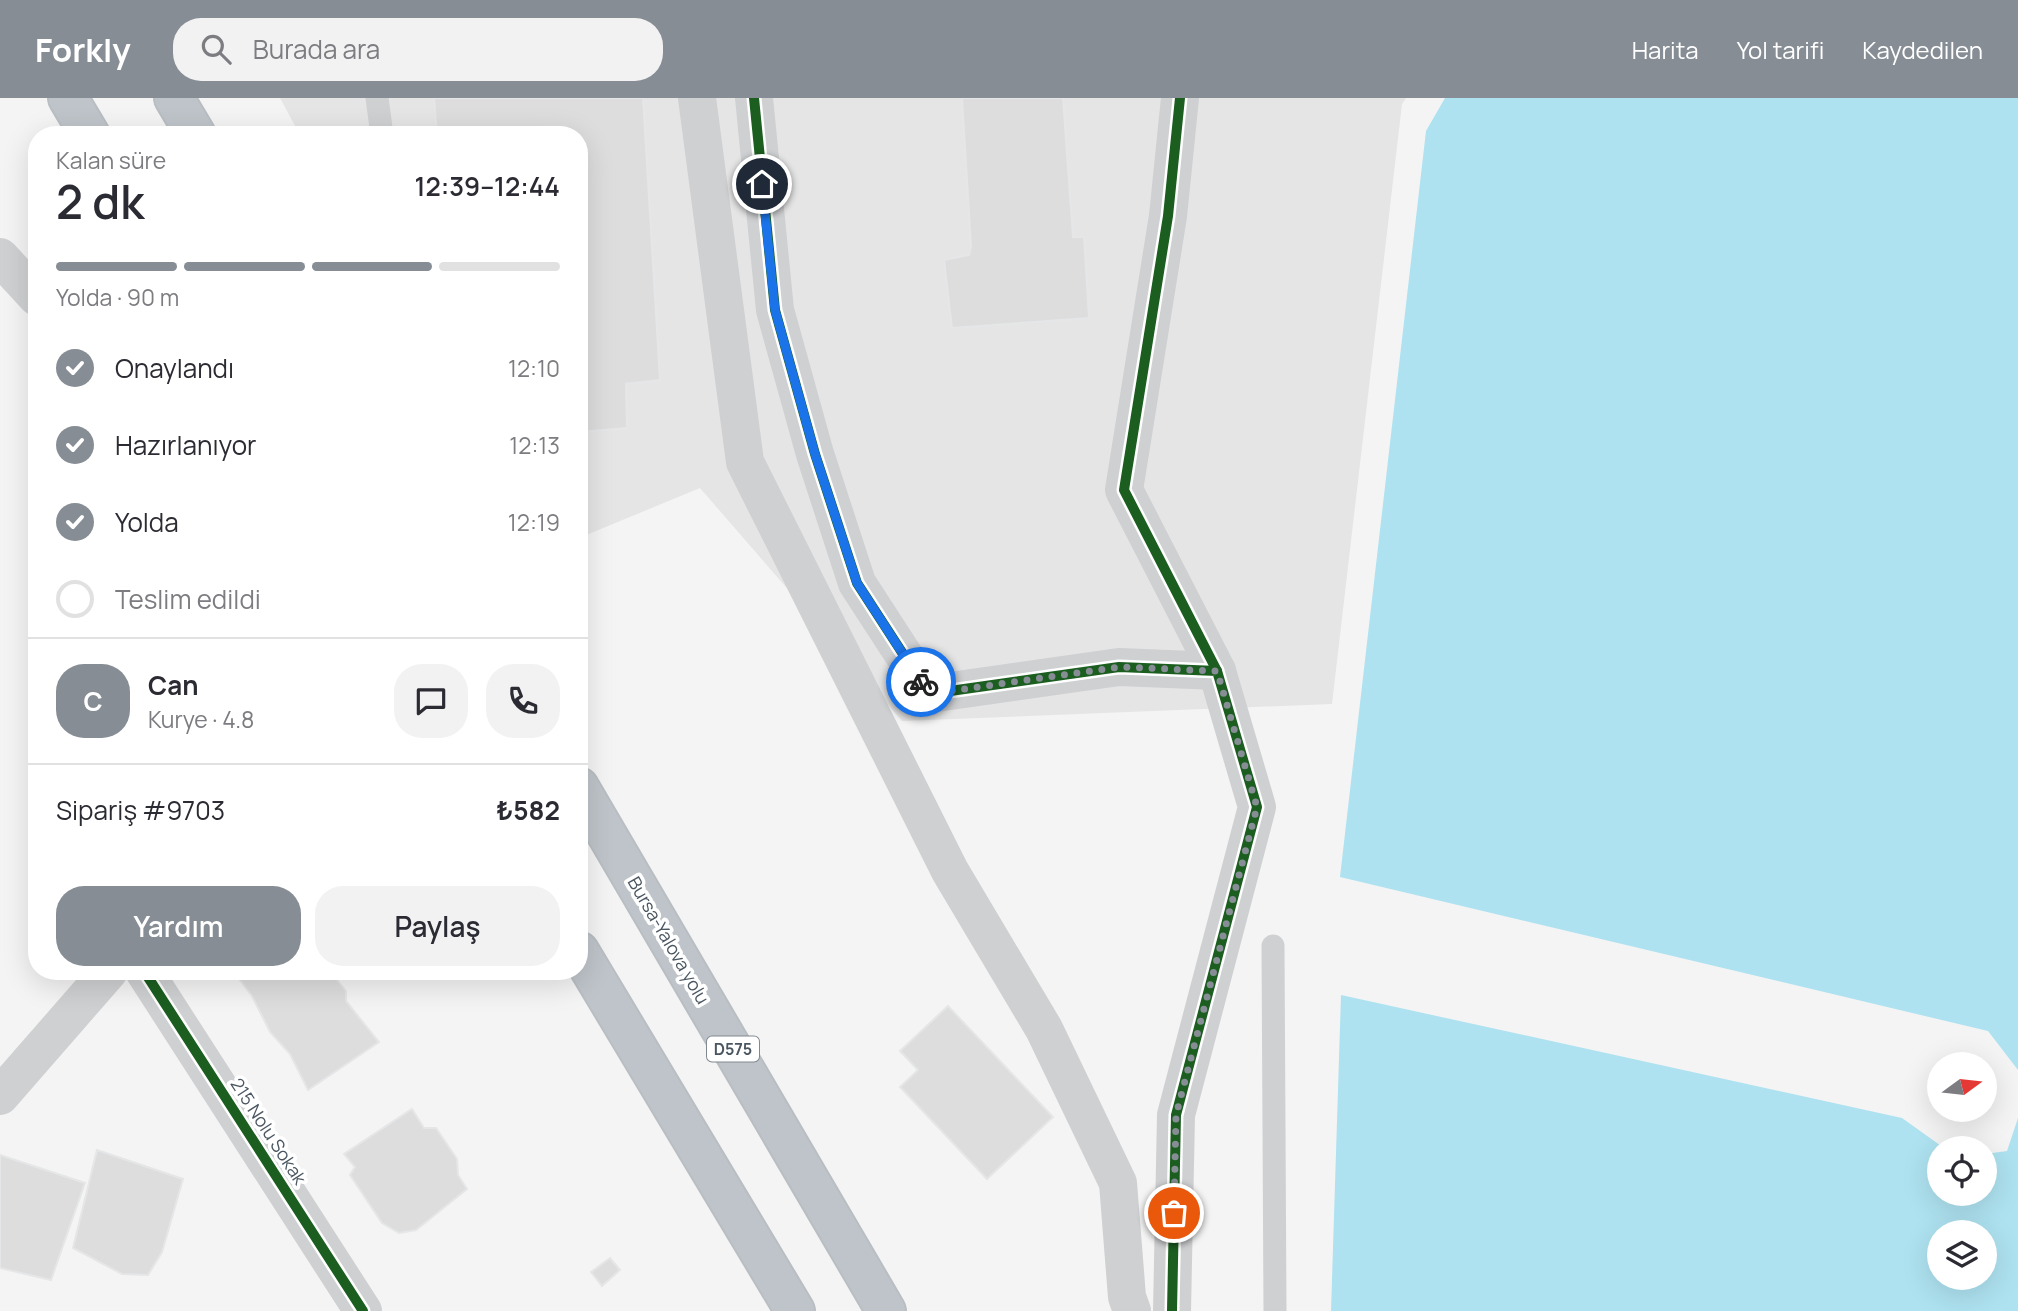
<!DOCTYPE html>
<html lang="tr">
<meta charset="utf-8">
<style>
body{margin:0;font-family:Manrope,sans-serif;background:#f2f2f3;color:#2b2b33;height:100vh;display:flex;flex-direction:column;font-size:26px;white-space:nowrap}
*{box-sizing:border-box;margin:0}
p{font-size:23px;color:#7c7c81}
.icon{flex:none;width:38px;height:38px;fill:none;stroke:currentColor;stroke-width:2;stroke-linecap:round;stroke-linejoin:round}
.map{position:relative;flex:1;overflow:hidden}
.panel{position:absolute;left:28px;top:28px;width:560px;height:854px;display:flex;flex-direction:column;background:#fff;border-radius:28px;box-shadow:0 7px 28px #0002}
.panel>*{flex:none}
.needle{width:46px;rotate:75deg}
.controls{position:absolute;left:1927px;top:954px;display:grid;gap:14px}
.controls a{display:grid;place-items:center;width:70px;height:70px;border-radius:50%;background:#fff;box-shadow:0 7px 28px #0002;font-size:35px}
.pin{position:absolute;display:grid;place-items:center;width:60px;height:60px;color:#fff;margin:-30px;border:4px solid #fff;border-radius:50%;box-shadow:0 2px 7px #0007}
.courier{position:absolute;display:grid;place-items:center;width:70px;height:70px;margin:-35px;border:5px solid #1a73e8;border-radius:50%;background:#fff;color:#222;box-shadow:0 2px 9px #0007}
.overview em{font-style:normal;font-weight:600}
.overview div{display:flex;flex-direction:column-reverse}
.overview{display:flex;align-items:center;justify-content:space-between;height:119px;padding:0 28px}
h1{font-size:46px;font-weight:600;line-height:52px}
.bar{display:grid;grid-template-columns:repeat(4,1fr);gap:10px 7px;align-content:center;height:84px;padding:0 28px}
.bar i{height:9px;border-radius:5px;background:#e1e1e2}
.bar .active{background:#868d94}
.bar p{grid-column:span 4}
.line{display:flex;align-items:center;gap:18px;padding:0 28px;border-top:2px solid #e1e1e2}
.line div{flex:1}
.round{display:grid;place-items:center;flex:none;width:74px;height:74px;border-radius:28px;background:#f2f2f3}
ol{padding:0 28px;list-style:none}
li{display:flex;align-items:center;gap:21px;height:77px}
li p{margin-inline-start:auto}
li .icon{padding:7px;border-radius:50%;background:#868d94;color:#fff;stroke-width:4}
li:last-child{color:#7c7c81}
li i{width:38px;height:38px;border:4px solid #e1e1e2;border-radius:50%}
.primary-button{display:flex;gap:14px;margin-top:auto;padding:14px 28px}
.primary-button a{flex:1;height:80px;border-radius:28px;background:#868d94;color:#fff;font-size:28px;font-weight:600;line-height:80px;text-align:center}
.primary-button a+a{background:#f2f2f3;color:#2b2b33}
header{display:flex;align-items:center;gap:42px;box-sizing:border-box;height:98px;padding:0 35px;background:#868d94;color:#fff}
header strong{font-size:33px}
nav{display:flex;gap:38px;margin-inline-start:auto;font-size:24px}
.search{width:490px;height:63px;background:#f2f2f3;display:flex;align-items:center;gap:18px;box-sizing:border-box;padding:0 24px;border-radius:28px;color:#7c7c81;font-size:26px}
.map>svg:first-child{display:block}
.education{fill:#e6e5e6}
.water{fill:#aee2f0;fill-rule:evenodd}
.building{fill:#ddddde;stroke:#e5e6e7;stroke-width:2}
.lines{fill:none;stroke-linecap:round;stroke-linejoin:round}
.highway-casing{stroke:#b9bec3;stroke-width:42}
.lane{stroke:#ced0d2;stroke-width:23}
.street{stroke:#ced0d2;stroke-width:38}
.highway{stroke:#bec4c9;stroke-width:38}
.cycleway-casing{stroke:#fff;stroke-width:15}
.cycleway{stroke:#1b5e20;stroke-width:10}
.done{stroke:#868d94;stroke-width:7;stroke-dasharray:0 12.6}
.route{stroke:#1a73e8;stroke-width:9}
.labels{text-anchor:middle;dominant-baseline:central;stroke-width:7;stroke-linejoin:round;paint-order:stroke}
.shield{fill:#fff;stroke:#808990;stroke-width:2}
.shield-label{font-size:16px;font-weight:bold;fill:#4a5661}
.street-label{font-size:18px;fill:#4a5661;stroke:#fff}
</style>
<header>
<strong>Forkly</strong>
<div class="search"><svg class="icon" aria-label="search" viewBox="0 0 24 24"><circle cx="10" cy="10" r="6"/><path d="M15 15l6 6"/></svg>Burada ara</div>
<nav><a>Harita</a><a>Yol tarifi</a><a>Kaydedilen</a></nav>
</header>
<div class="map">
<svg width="2018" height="1213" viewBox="0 0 2018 1213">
<rect width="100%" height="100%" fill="#f4f4f4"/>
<polygon class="education" points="280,0 1406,0 1402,6 1332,606 902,623 700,390 579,440 579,37 300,37"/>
<g class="water">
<polygon points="1445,0 2018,0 2018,972 1988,933 1340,779 1426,33"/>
<path d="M1341 897 1902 1020 1944 1050H1939V1096H1984L1985 1056 2007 1053 2018 1020V1213H1331ZM1939 1134H1984V1180H1939Z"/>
</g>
<g class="building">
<polygon points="434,0 643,0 660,282 626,286 627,330 579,334 579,37 437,37"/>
<polygon points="962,0 1063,0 1073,139 1084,139 1089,220 952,230 944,162 969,157 971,149"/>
<polygon points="233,873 330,873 346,893 346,903 379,944 308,992 290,956 270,934 252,898"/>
<polygon points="948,908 1053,1019 987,1081 900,989 918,972 900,953"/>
<polygon points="412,1011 424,1030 436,1030 457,1061 458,1077 467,1091 416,1132 399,1135 382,1125 350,1077 355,1069 344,1056"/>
<polygon points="97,1052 183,1081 162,1154 148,1177 122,1176 73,1150"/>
<polygon points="0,1057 85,1085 51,1182 0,1170"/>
<polygon points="610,1160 620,1172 602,1188 591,1174"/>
</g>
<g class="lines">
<defs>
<g id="highway">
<polyline points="68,0 90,37"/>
<polyline points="174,0 196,37"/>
<polyline points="579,689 886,1213"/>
<polyline points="579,853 795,1213"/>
</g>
</defs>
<use href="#highway" class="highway-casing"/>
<g class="lane">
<polyline points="377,0 382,37"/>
<polyline points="1273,848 1275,1213"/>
</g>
<g class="street">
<polyline points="697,0 745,364 950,773 1044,931 1118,1085 1127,1199 1132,1213"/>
<polyline points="754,0 775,212 815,356 857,485 929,596 1119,569 1217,573 1257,709 1176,1017 1172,1213"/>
<polyline points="1180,0 1168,118 1124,392 1217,573"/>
<polyline points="0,159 37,199"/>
<polyline points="144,873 363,1213"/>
<polyline points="0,998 109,873"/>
</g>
<use href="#highway" class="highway"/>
<defs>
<g id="cycleway">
<polyline points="754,0 775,212 815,356 857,485 929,596 1119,569 1217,573 1257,709 1176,1017 1172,1213"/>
<polyline points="1180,0 1168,118 1124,392 1217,573"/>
<polyline points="144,873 363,1213"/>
</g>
</defs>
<use href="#cycleway" class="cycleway-casing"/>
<use href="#cycleway" class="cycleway"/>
</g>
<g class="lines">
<polyline class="done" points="921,584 929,596 1119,569 1217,573 1257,709 1176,1017 1174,1115"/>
<polyline class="route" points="762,86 775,212 815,356 857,485 921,584"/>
</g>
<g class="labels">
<rect class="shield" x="707" y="938.5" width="52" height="25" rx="5"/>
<g class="shield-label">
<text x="733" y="951">D575</text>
</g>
<g class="street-label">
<text transform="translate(669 842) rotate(60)">Bursa-Yalova yolu</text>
<text transform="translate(269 1033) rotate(57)">215 Nolu Sokak</text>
</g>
</g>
</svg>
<div class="controls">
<a><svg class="needle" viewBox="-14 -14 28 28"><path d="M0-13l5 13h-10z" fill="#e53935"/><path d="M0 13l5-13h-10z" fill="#7c7c81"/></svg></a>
<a><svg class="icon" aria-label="locate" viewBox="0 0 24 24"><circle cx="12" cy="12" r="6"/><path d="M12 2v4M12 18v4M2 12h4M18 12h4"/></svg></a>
<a><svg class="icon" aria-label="layers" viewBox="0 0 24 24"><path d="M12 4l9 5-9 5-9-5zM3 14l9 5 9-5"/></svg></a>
</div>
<div class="pin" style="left:1174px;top:1115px;background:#ea580c"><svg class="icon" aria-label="bag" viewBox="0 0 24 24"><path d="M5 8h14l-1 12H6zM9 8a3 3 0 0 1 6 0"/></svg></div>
<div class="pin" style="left:762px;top:86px;background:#1f2937"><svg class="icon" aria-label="home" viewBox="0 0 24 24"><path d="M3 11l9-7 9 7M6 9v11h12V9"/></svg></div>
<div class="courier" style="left:921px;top:584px"><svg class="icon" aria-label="bike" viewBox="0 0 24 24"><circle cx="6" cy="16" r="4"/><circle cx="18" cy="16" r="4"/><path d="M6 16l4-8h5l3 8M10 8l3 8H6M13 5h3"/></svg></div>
<section class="panel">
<div class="overview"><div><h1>2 dk</h1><p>Kalan süre</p></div><em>12:39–12:44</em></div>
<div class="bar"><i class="active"></i><i class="active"></i><i class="active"></i><i></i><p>Yolda · 90 m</p></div>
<ol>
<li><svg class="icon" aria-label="check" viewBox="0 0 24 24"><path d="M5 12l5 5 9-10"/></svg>Onaylandı<p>12:10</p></li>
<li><svg class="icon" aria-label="check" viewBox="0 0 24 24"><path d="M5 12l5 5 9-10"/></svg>Hazırlanıyor<p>12:13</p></li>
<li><svg class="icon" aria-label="check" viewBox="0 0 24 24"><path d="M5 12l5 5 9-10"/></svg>Yolda<p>12:19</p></li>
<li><i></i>Teslim edildi</li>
</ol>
<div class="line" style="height:126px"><b class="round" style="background:#868d94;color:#fff">C</b><div><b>Can</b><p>Kurye · 4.8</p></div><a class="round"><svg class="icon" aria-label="chat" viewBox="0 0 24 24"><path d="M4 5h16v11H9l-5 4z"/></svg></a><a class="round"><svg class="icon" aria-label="phone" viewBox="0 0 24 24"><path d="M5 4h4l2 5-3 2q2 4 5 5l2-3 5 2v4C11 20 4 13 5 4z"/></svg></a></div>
<div class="line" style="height:91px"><div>Sipariş #9703</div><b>₺582</b></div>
<div class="primary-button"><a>Yardım</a><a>Paylaş</a></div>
</section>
</div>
